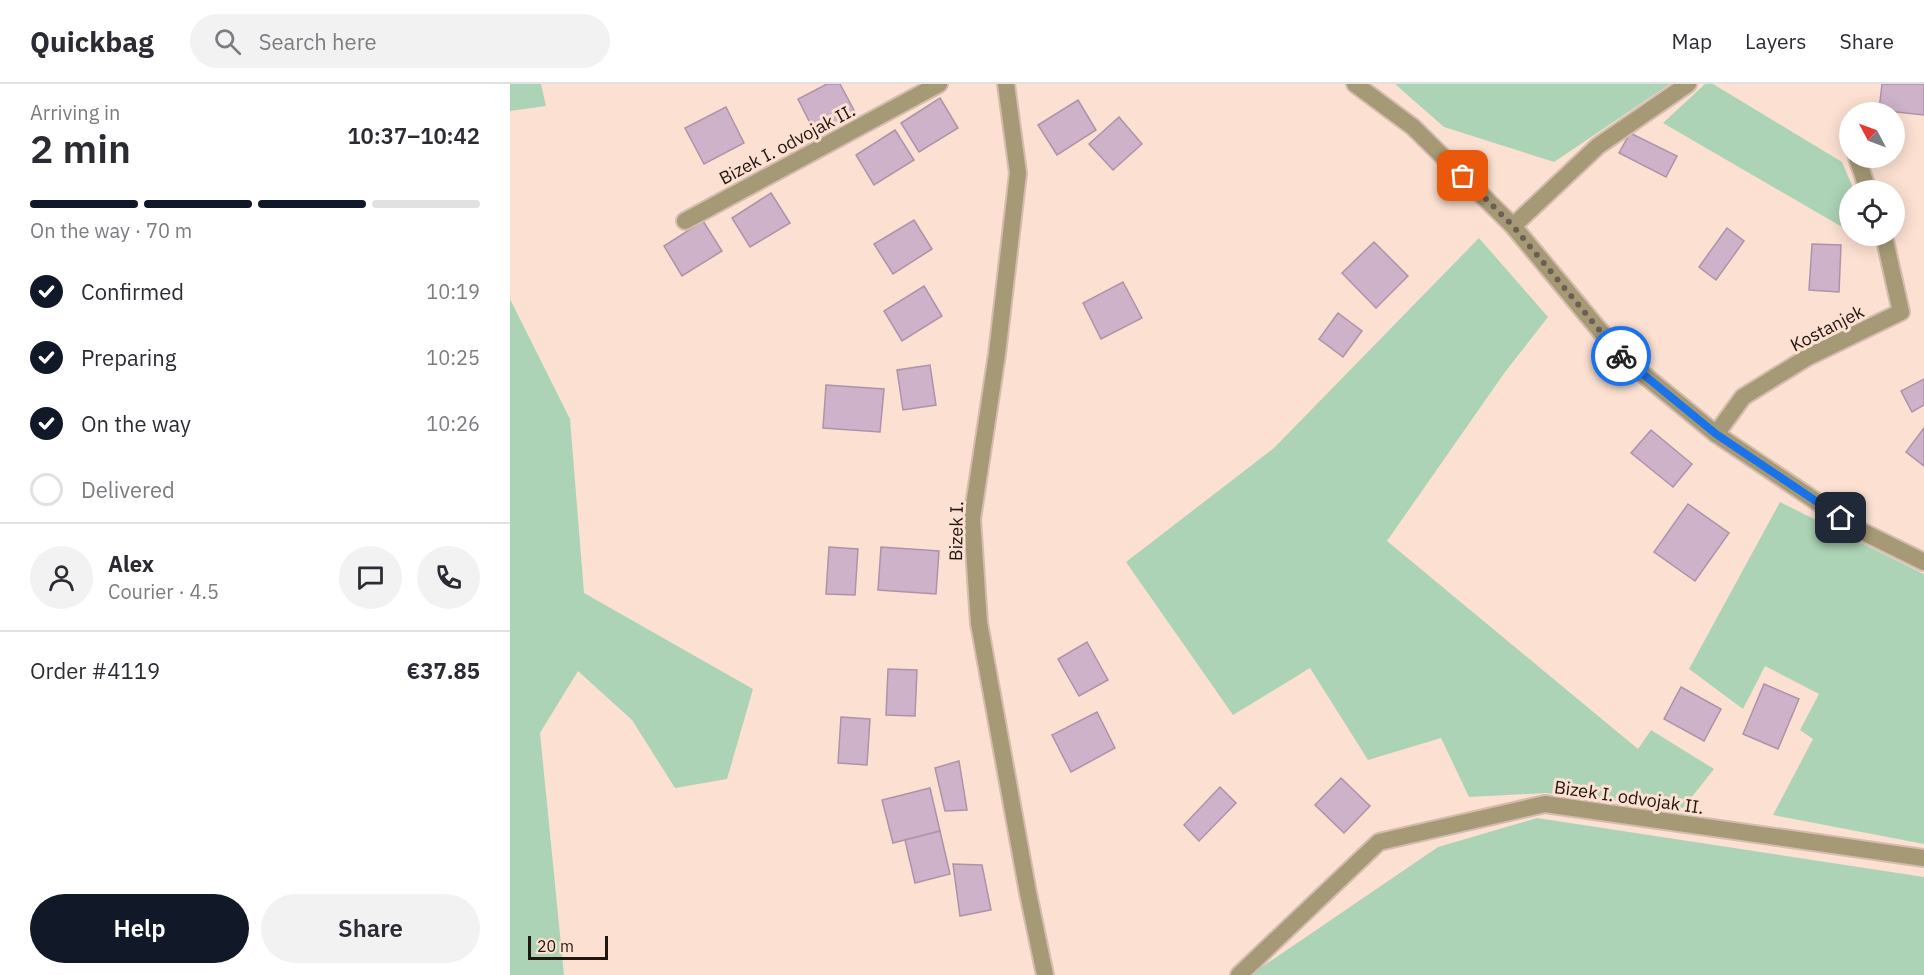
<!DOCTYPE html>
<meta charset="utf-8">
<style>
body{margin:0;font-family:"IBM Plex Sans",sans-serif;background:#f2f2f3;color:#2b2b33;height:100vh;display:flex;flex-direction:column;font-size:22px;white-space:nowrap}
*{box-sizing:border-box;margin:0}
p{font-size:20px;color:#7c7c81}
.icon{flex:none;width:33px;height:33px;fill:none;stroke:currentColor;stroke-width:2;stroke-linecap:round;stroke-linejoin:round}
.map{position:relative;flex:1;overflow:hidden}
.drawer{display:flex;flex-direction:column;background:#fff;width:510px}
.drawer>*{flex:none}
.needle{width:39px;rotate:311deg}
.buttons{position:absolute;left:1329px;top:18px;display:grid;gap:12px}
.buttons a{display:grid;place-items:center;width:66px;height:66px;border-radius:50%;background:#fff;box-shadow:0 3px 15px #0003;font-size:30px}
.scale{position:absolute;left:18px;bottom:15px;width:80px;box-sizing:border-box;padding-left:6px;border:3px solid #221610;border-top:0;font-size:16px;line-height:21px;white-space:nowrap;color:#221610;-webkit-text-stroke:4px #fce1d2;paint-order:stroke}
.pin{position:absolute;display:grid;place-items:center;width:51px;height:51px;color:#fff;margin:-26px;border-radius:12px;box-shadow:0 3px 9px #0006}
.courier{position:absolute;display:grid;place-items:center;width:60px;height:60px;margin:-30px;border:4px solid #1a73e8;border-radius:50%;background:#fff;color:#222;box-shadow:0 2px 8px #0007}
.overview em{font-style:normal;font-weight:600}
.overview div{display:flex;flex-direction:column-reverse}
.overview{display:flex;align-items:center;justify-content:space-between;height:102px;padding:0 30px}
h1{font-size:39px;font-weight:600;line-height:45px}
.bar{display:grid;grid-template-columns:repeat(4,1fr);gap:9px 6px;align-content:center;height:72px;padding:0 30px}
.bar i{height:8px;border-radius:4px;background:#e1e1e2}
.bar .active{background:#111827}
.bar p{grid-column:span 4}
.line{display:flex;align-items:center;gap:15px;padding:0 30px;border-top:2px solid #e1e1e2}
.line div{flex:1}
.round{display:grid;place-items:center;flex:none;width:63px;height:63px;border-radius:32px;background:#f2f2f3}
ol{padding:0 30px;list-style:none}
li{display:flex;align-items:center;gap:18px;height:66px}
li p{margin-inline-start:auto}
li .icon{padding:6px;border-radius:50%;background:#111827;color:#fff;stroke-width:4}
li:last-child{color:#7c7c81}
li i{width:33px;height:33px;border:3px solid #e1e1e2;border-radius:50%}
.primary-button{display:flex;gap:12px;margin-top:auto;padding:12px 30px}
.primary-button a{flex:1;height:69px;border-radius:36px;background:#111827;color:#fff;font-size:24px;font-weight:600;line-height:69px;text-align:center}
.primary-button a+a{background:#f2f2f3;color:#2b2b33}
header{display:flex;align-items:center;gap:36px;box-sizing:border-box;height:84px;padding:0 30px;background:#fff;border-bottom:2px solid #e1e1e2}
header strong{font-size:28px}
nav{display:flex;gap:33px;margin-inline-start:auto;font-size:21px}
.search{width:420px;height:54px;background:#f2f2f3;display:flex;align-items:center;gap:15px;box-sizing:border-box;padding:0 21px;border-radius:33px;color:#7c7c81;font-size:22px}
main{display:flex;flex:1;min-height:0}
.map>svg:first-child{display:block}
.green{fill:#acd3b5}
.building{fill:#cdb2ca;stroke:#ad93aa;stroke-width:1.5}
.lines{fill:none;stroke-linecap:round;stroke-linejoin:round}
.minor-casing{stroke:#d5bcaf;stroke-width:20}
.tertiary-casing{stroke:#d5bcaf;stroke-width:20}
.minor{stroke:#a59a75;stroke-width:16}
.tertiary{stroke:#a59a75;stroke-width:16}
.done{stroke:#6e5d54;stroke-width:6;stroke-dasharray:0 10.8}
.route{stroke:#1a73e8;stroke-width:8}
.labels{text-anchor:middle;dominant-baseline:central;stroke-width:6;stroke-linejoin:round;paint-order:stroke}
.street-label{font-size:18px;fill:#221610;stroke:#fce1d2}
</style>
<header>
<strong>Quickbag</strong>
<div class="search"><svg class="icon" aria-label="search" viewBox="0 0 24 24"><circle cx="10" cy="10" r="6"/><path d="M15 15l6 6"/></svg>Search here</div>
<nav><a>Map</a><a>Layers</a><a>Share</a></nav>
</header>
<main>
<section class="drawer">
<div class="overview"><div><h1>2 min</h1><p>Arriving in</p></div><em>10:37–10:42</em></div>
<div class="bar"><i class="active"></i><i class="active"></i><i class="active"></i><i></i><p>On the way · 70 m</p></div>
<ol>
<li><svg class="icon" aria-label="check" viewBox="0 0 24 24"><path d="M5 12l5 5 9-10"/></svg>Confirmed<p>10:19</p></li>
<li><svg class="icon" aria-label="check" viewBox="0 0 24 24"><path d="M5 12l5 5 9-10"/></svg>Preparing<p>10:25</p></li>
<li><svg class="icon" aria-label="check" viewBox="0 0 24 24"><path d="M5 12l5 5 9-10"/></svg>On the way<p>10:26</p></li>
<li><i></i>Delivered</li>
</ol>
<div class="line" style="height:108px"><a class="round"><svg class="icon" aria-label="person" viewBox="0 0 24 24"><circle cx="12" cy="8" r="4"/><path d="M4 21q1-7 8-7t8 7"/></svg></a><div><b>Alex</b><p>Courier · 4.5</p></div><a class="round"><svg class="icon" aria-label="chat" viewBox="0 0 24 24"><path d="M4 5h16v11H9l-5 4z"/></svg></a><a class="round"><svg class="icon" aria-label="phone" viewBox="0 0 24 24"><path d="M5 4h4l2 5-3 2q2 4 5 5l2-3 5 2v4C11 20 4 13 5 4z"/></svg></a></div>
<div class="line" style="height:78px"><div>Order #4119</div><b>€37.85</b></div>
<div class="primary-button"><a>Help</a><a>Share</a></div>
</section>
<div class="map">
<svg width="1414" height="891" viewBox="0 0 1414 891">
<rect width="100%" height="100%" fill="#fce1d2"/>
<g class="green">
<polygon points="0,0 31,0 36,22 0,27"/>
<polygon points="885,0 1160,0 1044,78 934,43"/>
<polygon points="1195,0 1203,0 1332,78 1344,106 1340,106 1339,147 1153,39"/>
<polygon points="969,154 1038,233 995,288 877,457 1128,665 1141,646 1204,685 1173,724 1036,709 959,713 931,654 858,676 800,584 723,631 616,478 764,364"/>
<polygon points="0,215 60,335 74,509 243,605 217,695 165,704 122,636 68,587 30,649 54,891 0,891"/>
<polygon points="1270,418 1414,490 1414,760 1263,731 1303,655 1290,646 1309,610 1255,582 1233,625 1179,585"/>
<polygon points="1027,734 1414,793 1414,891 740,891 928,763"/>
</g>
<g class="building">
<polygon points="317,0 330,0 346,30 306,51 288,15"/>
<polygon points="1372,0 1414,0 1414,31 1369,26"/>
<polygon points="430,14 448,44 409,68 391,39"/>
<polygon points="568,16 586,46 547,71 528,41"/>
<polygon points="216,23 234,59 194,80 175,44"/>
<polygon points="609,33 632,60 603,86 579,60"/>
<polygon points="385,46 404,76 364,101 346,71"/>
<polygon points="1120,49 1167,72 1156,93 1109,69"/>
<polygon points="261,109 280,139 240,163 222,134"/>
<polygon points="404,136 422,165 383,190 364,160"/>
<polygon points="193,137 212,167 172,192 154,162"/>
<polygon points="1217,144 1234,157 1206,196 1189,183"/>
<polygon points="864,158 898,192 866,224 832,189"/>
<polygon points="1302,160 1331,161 1329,208 1299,206"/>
<polygon points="613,198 632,234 591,255 573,219"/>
<polygon points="414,202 432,232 392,257 374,227"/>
<polygon points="828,229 852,247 833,273 809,255"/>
<polygon points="420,281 426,321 393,326 387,286"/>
<polygon points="1414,295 1414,321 1402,328 1391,307"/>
<polygon points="316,301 374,305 370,348 313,344"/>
<polygon points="1414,344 1414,382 1396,368"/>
<polygon points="1141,346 1182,380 1163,403 1121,369"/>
<polygon points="1178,420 1219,449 1185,497 1144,468"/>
<polygon points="319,463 348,465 345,511 316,510"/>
<polygon points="371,463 429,467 426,510 368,506"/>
<polygon points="577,558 598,596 569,612 548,575"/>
<polygon points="378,585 407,586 405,632 376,631"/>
<polygon points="1254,600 1289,615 1268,665 1233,650"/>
<polygon points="1171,603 1211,625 1194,657 1154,635"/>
<polygon points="587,628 605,664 561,688 542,651"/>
<polygon points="331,633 360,635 357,681 328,679"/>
<polygon points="449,677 457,726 435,727 425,684"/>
<polygon points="831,694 860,722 834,749 805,721"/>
<polygon points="710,703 726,719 689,757 674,741"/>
<polygon points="420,704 430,747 383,759 372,716"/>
<polygon points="430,747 440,790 405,799 395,756"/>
<polygon points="443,780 472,781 481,826 450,832"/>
</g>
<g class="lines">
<defs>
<g id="minor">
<polyline points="845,0 903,43 1003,142 1111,272 1206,350 1349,446 1414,478"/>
<polyline points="1347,74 1358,106"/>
<polyline points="175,137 429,0"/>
<polyline points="1003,142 1088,62 1178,0"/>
<polyline points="1206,350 1233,313 1298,273 1391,228 1374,152"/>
<polyline points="729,891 869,758 1035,720 1414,774"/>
</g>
<polyline id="tertiary" points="496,0 508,89 487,270 462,435 469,539 518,809 535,891"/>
</defs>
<use href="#minor" class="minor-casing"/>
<use href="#tertiary" class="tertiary-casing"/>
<use href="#minor" class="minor"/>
<use href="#tertiary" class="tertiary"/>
</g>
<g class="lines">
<polyline class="done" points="953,92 1003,142 1111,272"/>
<polyline class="route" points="1111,272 1206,350 1331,434"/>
</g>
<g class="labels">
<g class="street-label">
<text transform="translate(277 60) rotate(-28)">Bizek I. odvojak II.</text>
<text transform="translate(1317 244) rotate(-27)">Kostanjek</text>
<text transform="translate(446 447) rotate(-89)">Bizek I.</text>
<text transform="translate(1119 713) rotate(8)">Bizek I. odvojak II.</text>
</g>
</g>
</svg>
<div class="buttons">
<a><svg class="needle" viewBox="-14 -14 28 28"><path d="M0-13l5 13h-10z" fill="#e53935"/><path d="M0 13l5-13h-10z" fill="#7c7c81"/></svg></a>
<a><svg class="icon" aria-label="locate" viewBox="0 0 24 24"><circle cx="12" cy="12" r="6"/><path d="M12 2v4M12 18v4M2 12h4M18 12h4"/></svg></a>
</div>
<div class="scale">20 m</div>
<div class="pin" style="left:953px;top:92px;background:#ea580c"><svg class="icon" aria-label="bag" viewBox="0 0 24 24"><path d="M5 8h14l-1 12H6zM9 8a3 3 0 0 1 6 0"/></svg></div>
<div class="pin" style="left:1331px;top:434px;background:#1f2937"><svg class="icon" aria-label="home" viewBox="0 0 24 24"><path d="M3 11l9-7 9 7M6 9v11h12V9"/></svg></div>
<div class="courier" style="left:1111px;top:272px"><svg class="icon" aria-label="bike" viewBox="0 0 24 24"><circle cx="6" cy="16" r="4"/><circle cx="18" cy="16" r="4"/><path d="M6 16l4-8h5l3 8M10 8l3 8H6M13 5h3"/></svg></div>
</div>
</main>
